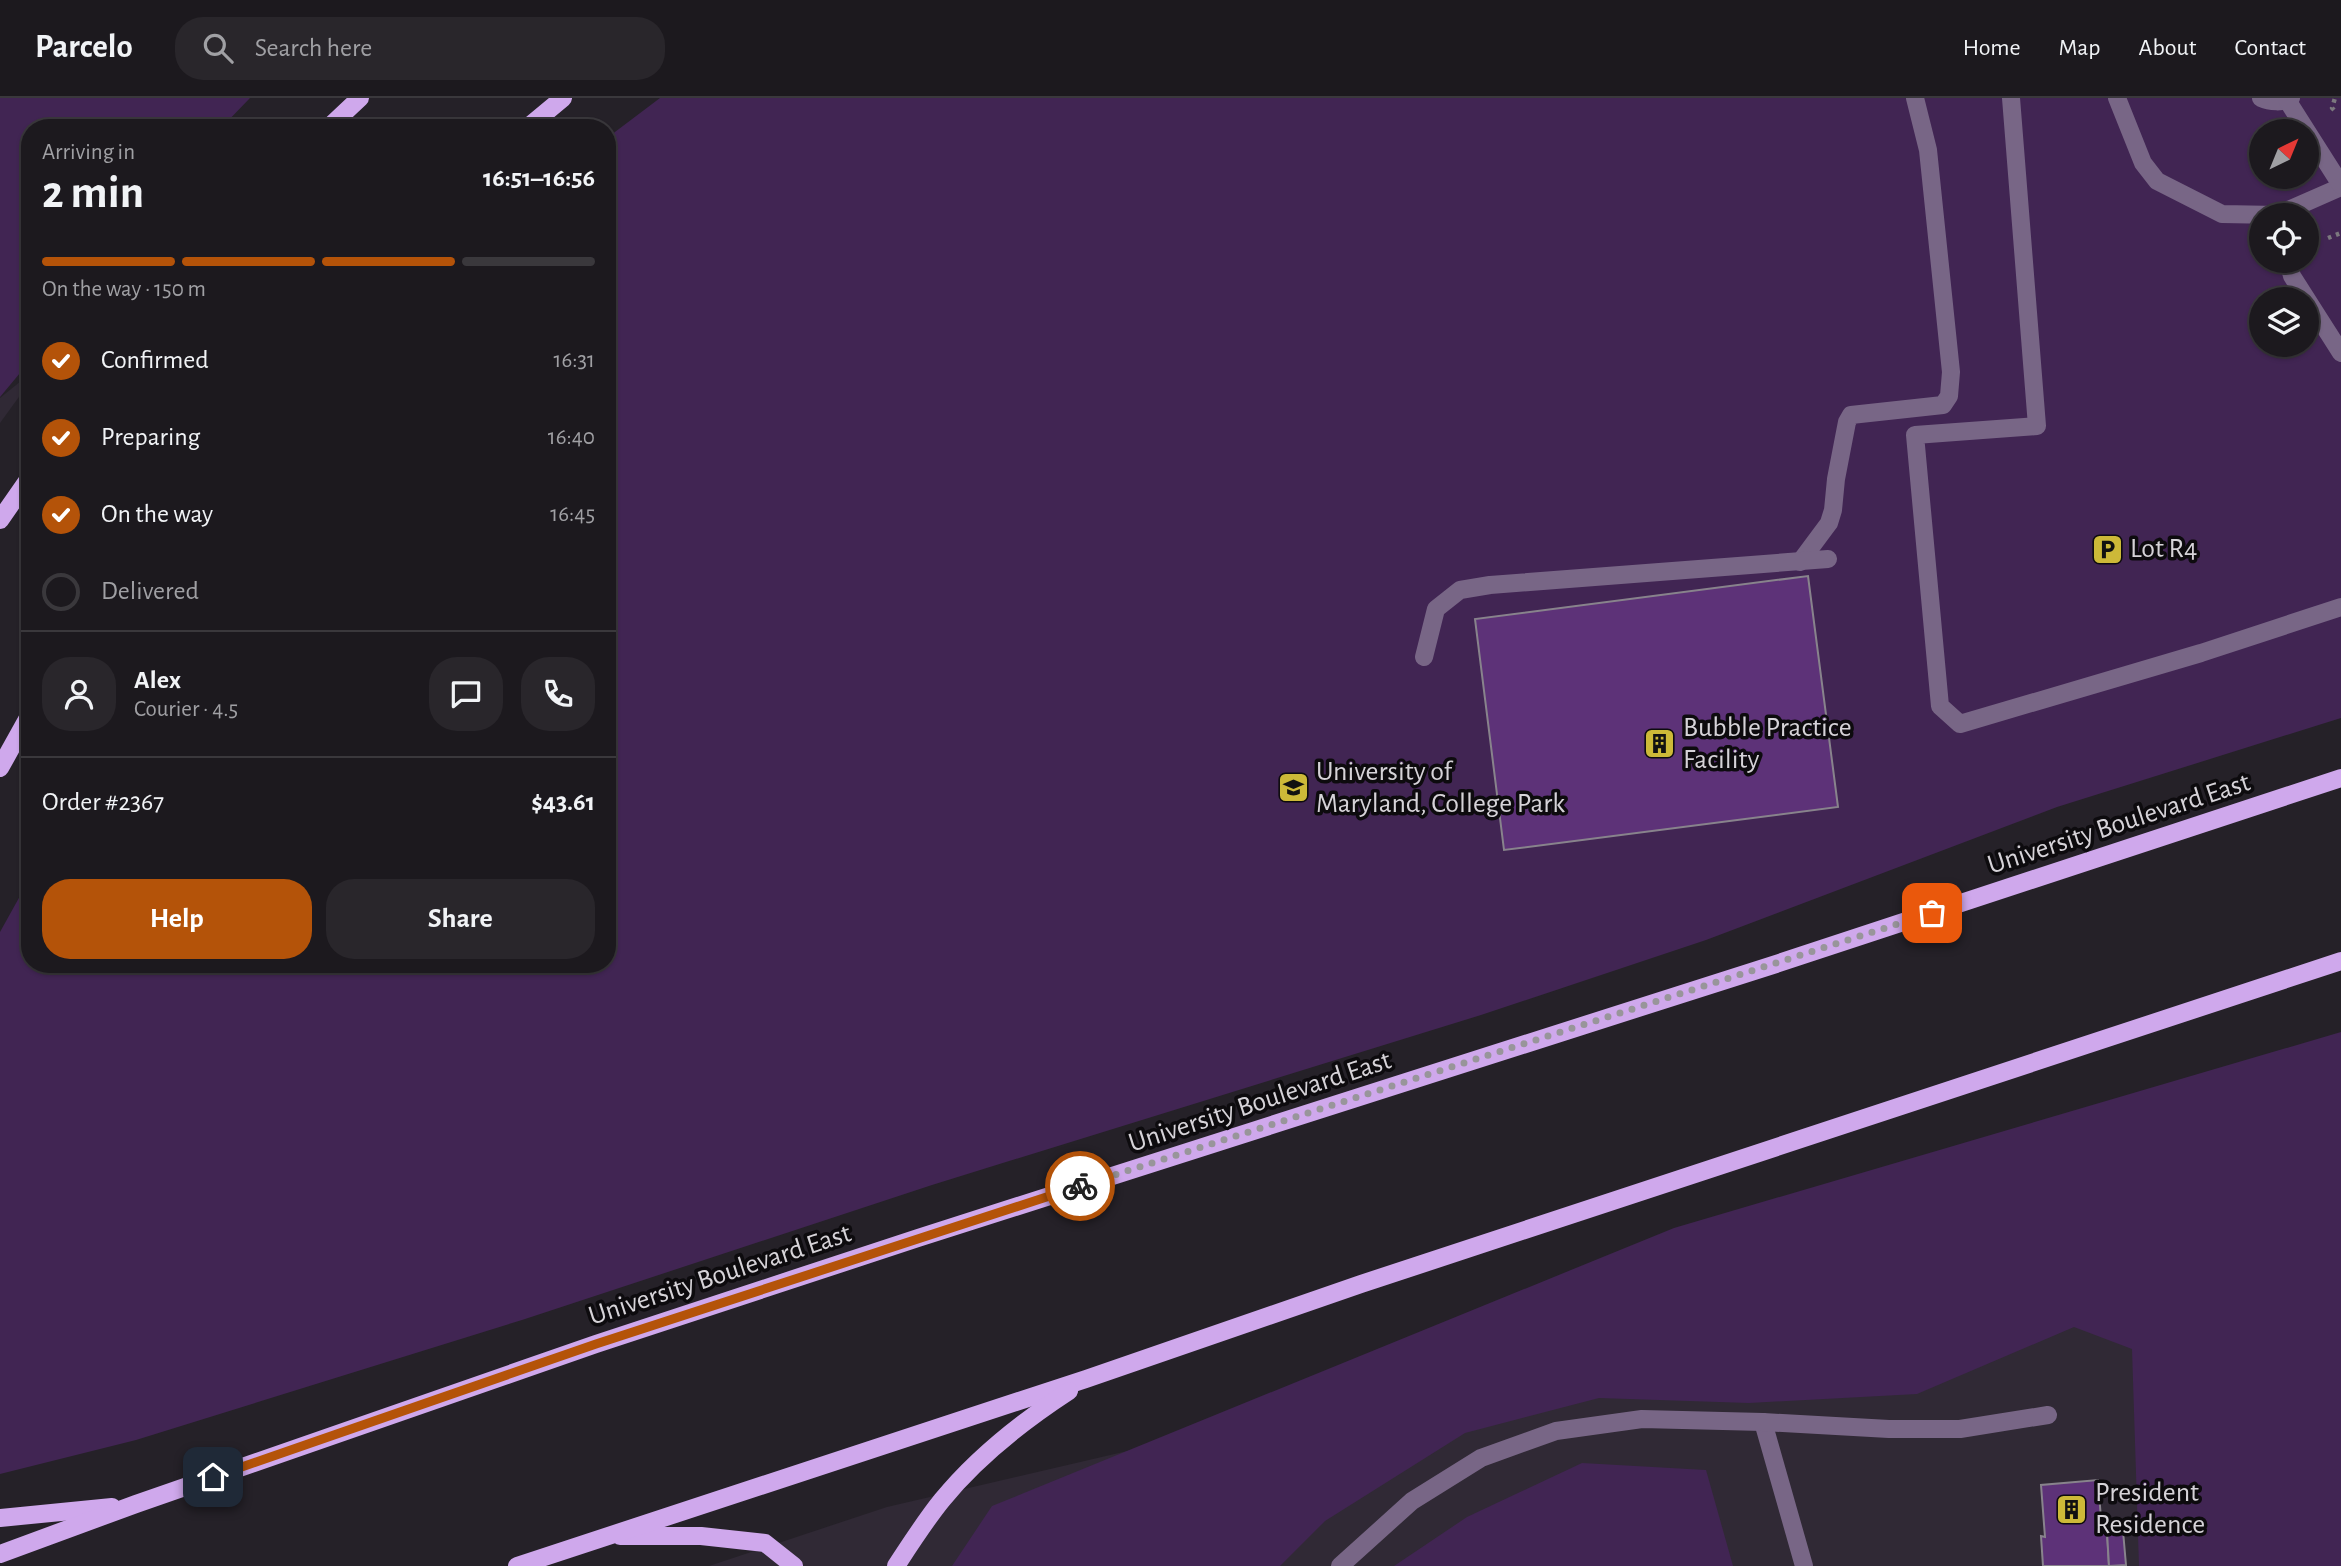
<!DOCTYPE html>
<meta charset="utf-8">
<style>
body{margin:0;font-family:"Alegreya Sans",sans-serif;background:#29262b;color:#f1f3f6;height:100vh;display:flex;flex-direction:column;font-size:26px;white-space:nowrap}
*{box-sizing:border-box;margin:0}
p{font-size:23px;color:#a0a0a4}
.icon{flex:none;width:38px;height:38px;fill:none;stroke:currentColor;stroke-width:2;stroke-linecap:round;stroke-linejoin:round}
.map{position:relative;flex:1;overflow:hidden}
.drawer{position:absolute;left:21px;top:21px;width:595px;height:854px;display:flex;flex-direction:column;background:#1c191e;border-radius:28px;box-shadow:0 2px 5px #0004,0 0 0 2px #3a383c}
.drawer>*{flex:none}
.needle{width:46px;rotate:43deg}
.fabs{position:absolute;left:2249px;top:21px;display:grid;gap:14px}
.fabs a{display:grid;place-items:center;width:70px;height:70px;border-radius:50%;background:#1c191e;box-shadow:0 2px 5px #0004,0 0 0 2px #3a383c;font-size:35px}
.pin{position:absolute;display:grid;place-items:center;width:60px;height:60px;color:#fff;margin:-30px;border-radius:14px;box-shadow:0 4px 10px #0006}
.courier{position:absolute;display:grid;place-items:center;width:70px;height:70px;margin:-35px;border:5px solid #b45309;border-radius:50%;background:#fff;color:#222;box-shadow:0 2px 9px #0007}
.head em{font-style:normal;font-weight:700}
.head div{display:flex;flex-direction:column-reverse}
.head{display:flex;align-items:center;justify-content:space-between;height:119px;padding:0 21px}
h1{font-size:46px;font-weight:700;line-height:52px}
.bar{display:grid;grid-template-columns:repeat(4,1fr);gap:10px 7px;align-content:center;height:84px;padding:0 21px}
.bar i{height:9px;border-radius:5px;background:#3a383c}
.bar .active{background:#b45309}
.bar p{grid-column:span 4}
.line{display:flex;align-items:center;gap:18px;padding:0 21px;border-top:2px solid #3a383c}
.line div{flex:1}
.round{display:grid;place-items:center;flex:none;width:74px;height:74px;border-radius:28px;background:#29262b}
ol{padding:0 21px;list-style:none}
li{display:flex;align-items:center;gap:21px;height:77px}
li p{margin-inline-start:auto}
li .icon{padding:7px;border-radius:50%;background:#b45309;color:#fff;stroke-width:4}
li:last-child{color:#a0a0a4}
li i{width:38px;height:38px;border:4px solid #3a383c;border-radius:50%}
.cta{display:flex;gap:14px;margin-top:auto;padding:14px 21px}
.cta a{flex:1;height:80px;border-radius:28px;background:#b45309;color:#fff;font-size:28px;font-weight:700;line-height:80px;text-align:center}
.cta a+a{background:#29262b;color:#f1f3f6}
header{display:flex;align-items:center;gap:42px;box-sizing:border-box;height:98px;padding:0 35px;background:#1c191e;border-bottom:2px solid #3a383c}
header strong{font-size:33px}
nav{display:flex;gap:38px;margin-inline-start:auto;font-size:24px}
.search{width:490px;height:63px;background:#29262b;display:flex;align-items:center;gap:18px;box-sizing:border-box;padding:0 24px;border-radius:28px;color:#a0a0a4;font-size:26px}
.map>svg:first-child{display:block}
.built{fill:#302935}
.green{fill:#412553;fill-rule:evenodd}
.building{fill:#5d3278;stroke:#88838c;stroke-width:2}
.lines{fill:none;stroke-linecap:round;stroke-linejoin:round}
.path{stroke:#7b787e;stroke-width:4.5;stroke-dasharray:3.5 5;stroke-linecap:butt}
.minor{stroke:#786686;stroke-width:18}
.major{stroke:#cfa8ec;stroke-width:18}
.done{stroke:#98959a;stroke-width:7;stroke-dasharray:0 12.6}
.route{stroke:#b45309;stroke-width:9}
.labels{text-anchor:middle;dominant-baseline:central;stroke-width:7;stroke-linejoin:round;paint-order:stroke}
.poi-label{font-size:28px;fill:#d6d3d8;stroke:#0d0b0e;text-anchor:start}
.street-label{font-size:28px;fill:#d6d3d8;stroke:#0d0b0e}
</style>
<header>
<strong>Parcelo</strong>
<div class="search"><svg class="icon" aria-label="search" viewBox="0 0 24 24"><circle cx="10" cy="10" r="6"/><path d="M15 15l6 6"/></svg>Search here</div>
<nav><a>Home</a><a>Map</a><a>About</a><a>Contact</a></nav>
</header>
<div class="map">
<svg width="2341" height="1468" viewBox="0 0 2341 1468">
<rect width="100%" height="100%" fill="#252128"/>
<g class="built">
<polygon points="26,279 29,285 0,325 0,300"/>
<polygon points="2341,973 2341,1468 709,1468 887,1409 1329,1306"/>
</g>
<g class="green">
<polygon points="0,0 250,0 221,30 30,30 30,263 0,299"/>
<path d="M660 0H2341V620L2057 709 1706 842 1481 917 932 1087 522 1222 136 1342 0 1376V834L30 780V866H607V40ZM2261 33H2306V79H2261ZM2261 117H2306V163H2261ZM2261 201H2306V247H2261Z"/>
<polygon points="2341,934 2341,1468 2139,1468 2132,1251 2074,1229 1917,1296 1749,1305 1599,1300 1465,1335 1325,1423 1280,1468 952,1468 992,1408 1674,1130"/>
<polygon points="1582,1365 1706,1372 1733,1468 1394,1468 1467,1419"/>
</g>
<g class="building">
<polygon points="1808,478 1838,709 1504,752 1475,521"/>
<polygon points="2098,1382 2102,1434 2107,1434 2109,1468 2043,1468 2041,1438 2045,1439 2041,1387"/>
<polygon points="2123,1433 2126,1467 2109,1468 2107,1434"/>
</g>
<g class="lines">
<g class="path">
<polyline points="2334,12 2332,10 2335,0"/>
<polyline points="2328,140 2341,135"/>
</g>
<g class="minor">
<polyline points="2011,0 2037,328 1915,337 1940,608 1960,626 2201,555 2341,509"/>
<polyline points="2117,0 2143,65 2157,83 2222,116 2277,117 2341,89"/>
<path d="M2261 0C2270 4 2283 5 2291 0"/>
<polyline points="2287,2 2341,87"/>
<polyline points="2288,163 2292,178 2341,255"/>
<polyline points="1800,464 1829,425 1833,412 1836,381 1847,324 1851,317 1943,307 1949,298 1951,274 1928,52 1915,0"/>
<polyline points="1424,559 1436,511 1460,492 1490,487 1828,461"/>
<polyline points="1763,1324 1804,1468"/>
<polyline points="1340,1468 1412,1403 1481,1360 1556,1333 1642,1321 1763,1324 1889,1331 1960,1331 2048,1317"/>
</g>
<g class="major">
<polyline points="328,30 360,0"/>
<polyline points="527,30 563,0"/>
<polyline points="0,422 30,379"/>
<polyline points="0,670 30,616"/>
<polyline points="0,1420 112,1409"/>
<polyline points="620,1438 701,1438 765,1445 794,1468"/>
<polyline points="0,1456 136,1406 596,1246 918,1140 1779,865 2341,680"/>
<polyline points="517,1468 1086,1281 1361,1186 2341,863"/>
<path d="M896 1468C911 1445 925 1423 942 1402 977 1359 1023 1323 1069 1293"/>
</g>
</g>
<g class="lines">
<polyline class="done" points="1080,1088 1932,815"/>
<polyline class="route" points="213,1379 596,1246 1080,1088"/>
</g>
<defs>
<symbol id="parking-square" viewBox="-11 -11 22 22"><rect x="-9" y="-9" width="18" height="18" rx="4" fill="#cdb938" stroke="#0d0b0e"/><path d="M-3.5-5.5H1a3.5 3.5 0 0 1 0 7H-1V5.5H-3.5ZM-1-3.4V-.6H.8a1.4 1.4 0 0 0 0-2.8Z" fill="#111"/></symbol>
<symbol id="building-square" viewBox="-11 -11 22 22"><rect x="-9" y="-9" width="18" height="18" rx="4" fill="#cdb938" stroke="#0d0b0e"/><path d="M-4-6H4V6H1V3H-1V6H-4ZM-2.5-4.3h1.7v1.8h-1.7ZM.8-4.3h1.7v1.8H.8ZM-2.5-1h1.7V.8h-1.7ZM.8-1h1.7V.8H.8Z" fill="#111"/></symbol>
<symbol id="university-square" viewBox="-11 -11 22 22"><rect x="-9" y="-9" width="18" height="18" rx="4" fill="#cdb938" stroke="#0d0b0e"/><path d="M0-5L7-2L0 1L-7-2ZM-4 1L0 2.5L4 1V4Q0 6-4 4Z" fill="#111"/></symbol>
</defs>
<g fill-rule="evenodd">
<use href="#parking-square" x="2090" y="434" width="35" height="35"/>
<use href="#building-square" x="1642" y="628" width="35" height="35"/>
<use href="#university-square" x="1276" y="672" width="35" height="35"/>
<use href="#building-square" x="2054" y="1394" width="35" height="35"/>
</g>
<g class="labels">
<g class="poi-label">
<text x="2130" y="451">Lot R4</text>
<text x="1683" y="630">Bubble Practice<tspan x="1683" dy="32">Facility</tspan></text>
<text x="1316" y="674">University of<tspan x="1316" dy="32">Maryland, College Park</tspan></text>
<text x="2095" y="1395">President<tspan x="2095" dy="32">Residence</tspan></text>
</g>
<g class="street-label">
<text transform="translate(2119 726) rotate(-18)">University Boulevard East</text>
<text transform="translate(1260 1004) rotate(-18)">University Boulevard East</text>
<text transform="translate(720 1177) rotate(-18)">University Boulevard East</text>
</g>
</g>
</svg>
<div class="fabs">
<a><svg class="needle" viewBox="-14 -14 28 28"><path d="M0-13l5 13h-10z" fill="#e53935"/><path d="M0 13l5-13h-10z" fill="#a0a0a4"/></svg></a>
<a><svg class="icon" aria-label="locate" viewBox="0 0 24 24"><circle cx="12" cy="12" r="6"/><path d="M12 2v4M12 18v4M2 12h4M18 12h4"/></svg></a>
<a><svg class="icon" aria-label="layers" viewBox="0 0 24 24"><path d="M12 4l9 5-9 5-9-5zM3 14l9 5 9-5"/></svg></a>
</div>
<div class="pin" style="left:1932px;top:815px;background:#ea580c"><svg class="icon" aria-label="bag" viewBox="0 0 24 24"><path d="M5 8h14l-1 12H6zM9 8a3 3 0 0 1 6 0"/></svg></div>
<div class="pin" style="left:213px;top:1379px;background:#1f2937"><svg class="icon" aria-label="home" viewBox="0 0 24 24"><path d="M3 11l9-7 9 7M6 9v11h12V9"/></svg></div>
<div class="courier" style="left:1080px;top:1088px"><svg class="icon" aria-label="bike" viewBox="0 0 24 24"><circle cx="6" cy="16" r="4"/><circle cx="18" cy="16" r="4"/><path d="M6 16l4-8h5l3 8M10 8l3 8H6M13 5h3"/></svg></div>
<section class="drawer">
<div class="head"><div><h1>2 min</h1><p>Arriving in</p></div><em>16:51–16:56</em></div>
<div class="bar"><i class="active"></i><i class="active"></i><i class="active"></i><i></i><p>On the way · 150 m</p></div>
<ol>
<li><svg class="icon" aria-label="check" viewBox="0 0 24 24"><path d="M5 12l5 5 9-10"/></svg>Confirmed<p>16:31</p></li>
<li><svg class="icon" aria-label="check" viewBox="0 0 24 24"><path d="M5 12l5 5 9-10"/></svg>Preparing<p>16:40</p></li>
<li><svg class="icon" aria-label="check" viewBox="0 0 24 24"><path d="M5 12l5 5 9-10"/></svg>On the way<p>16:45</p></li>
<li><i></i>Delivered</li>
</ol>
<div class="line" style="height:126px"><a class="round"><svg class="icon" aria-label="person" viewBox="0 0 24 24"><circle cx="12" cy="8" r="4"/><path d="M4 21q1-7 8-7t8 7"/></svg></a><div><b>Alex</b><p>Courier · 4.5</p></div><a class="round"><svg class="icon" aria-label="chat" viewBox="0 0 24 24"><path d="M4 5h16v11H9l-5 4z"/></svg></a><a class="round"><svg class="icon" aria-label="phone" viewBox="0 0 24 24"><path d="M5 4h4l2 5-3 2q2 4 5 5l2-3 5 2v4C11 20 4 13 5 4z"/></svg></a></div>
<div class="line" style="height:91px"><div>Order #2367</div><b>$43.61</b></div>
<div class="cta"><a>Help</a><a>Share</a></div>
</section>
</div>
